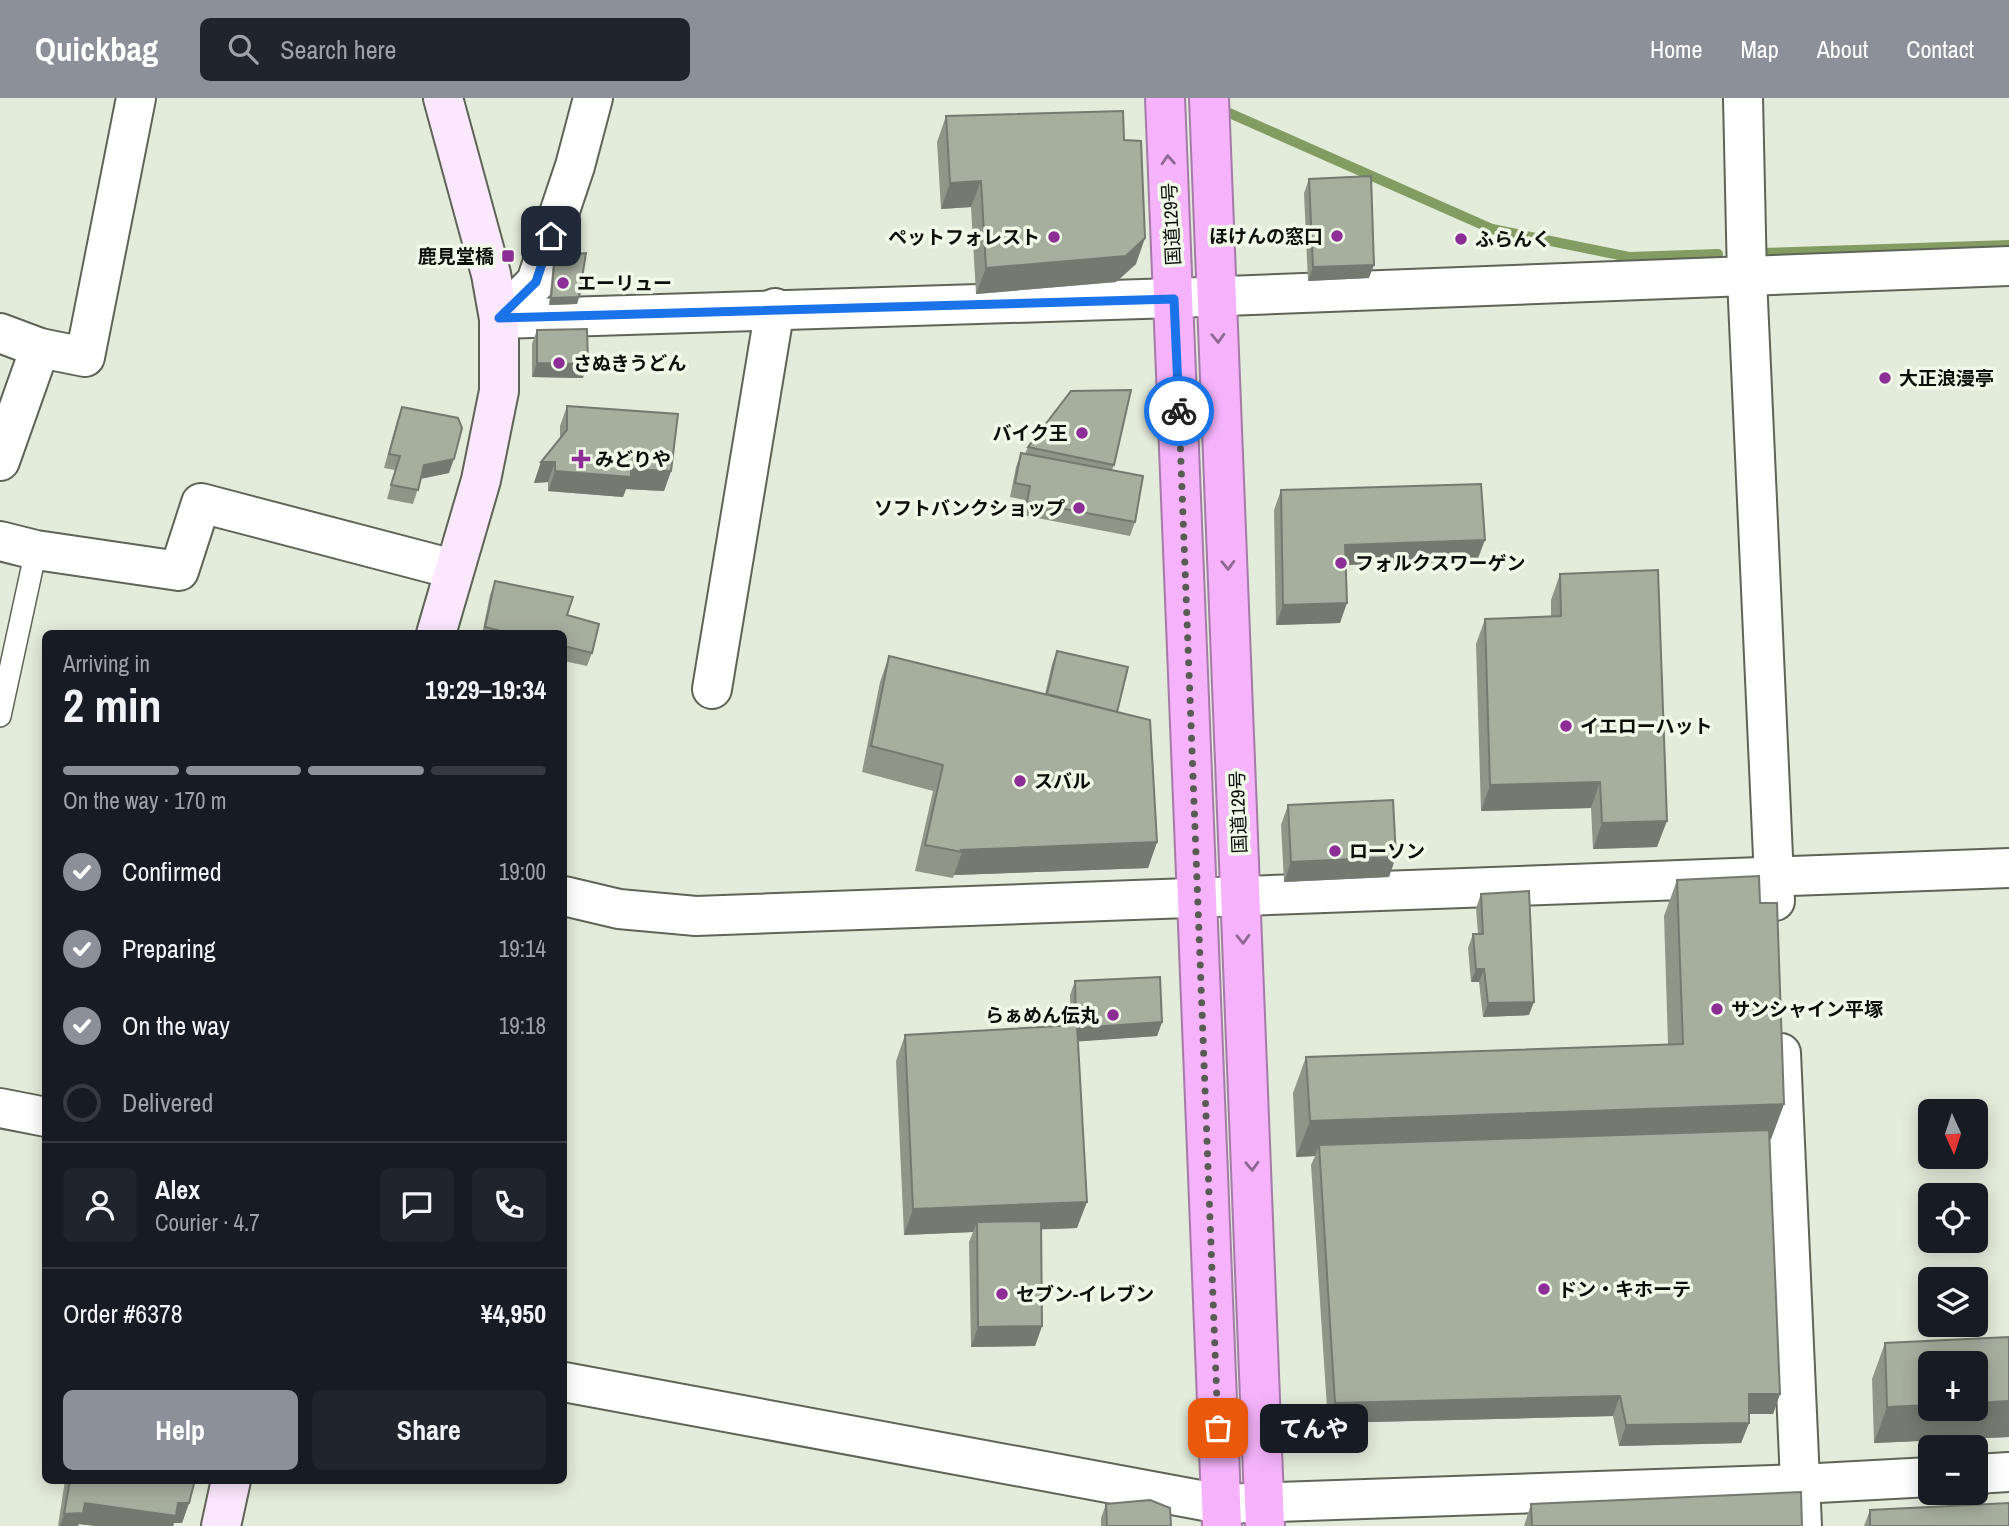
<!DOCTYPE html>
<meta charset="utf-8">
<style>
body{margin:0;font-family:"Archivo Narrow","Noto Sans JP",sans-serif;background:#20242c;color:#f1f3f6;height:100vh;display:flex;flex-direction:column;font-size:26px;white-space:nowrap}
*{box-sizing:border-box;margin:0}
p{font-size:23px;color:#9ea1a6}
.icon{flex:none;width:38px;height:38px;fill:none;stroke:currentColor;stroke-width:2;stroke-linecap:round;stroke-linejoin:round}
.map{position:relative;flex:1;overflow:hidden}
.sheet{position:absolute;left:42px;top:532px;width:525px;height:854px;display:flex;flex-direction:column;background:#171b24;border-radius:10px;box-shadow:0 4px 18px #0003}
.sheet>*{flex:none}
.needle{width:46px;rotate:177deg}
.fabs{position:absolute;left:1918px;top:1001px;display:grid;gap:14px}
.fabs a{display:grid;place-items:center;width:70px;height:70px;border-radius:10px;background:#171b24;box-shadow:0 4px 18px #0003;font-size:35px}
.pin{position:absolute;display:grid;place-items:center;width:60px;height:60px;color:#fff;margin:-30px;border-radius:14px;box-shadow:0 4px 10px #0006}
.courier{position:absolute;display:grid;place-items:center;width:70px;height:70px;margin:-35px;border:5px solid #1a73e8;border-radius:50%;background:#fff;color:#222;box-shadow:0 2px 9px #0007}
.bubble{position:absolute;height:49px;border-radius:10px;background:#171b24;box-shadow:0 4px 18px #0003;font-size:23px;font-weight:800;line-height:49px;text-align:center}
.head em{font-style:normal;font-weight:800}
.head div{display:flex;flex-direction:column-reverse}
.head{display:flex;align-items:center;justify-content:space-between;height:119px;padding:0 21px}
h1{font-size:46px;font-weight:800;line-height:52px}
.bar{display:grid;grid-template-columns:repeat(4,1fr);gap:10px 7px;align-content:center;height:84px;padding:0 21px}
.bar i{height:9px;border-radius:5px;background:#363941}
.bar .current{background:#8c9099}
.bar p{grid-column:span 4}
.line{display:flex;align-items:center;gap:18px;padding:0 21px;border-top:2px solid #363941}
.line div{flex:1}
.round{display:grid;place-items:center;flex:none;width:74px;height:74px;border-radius:10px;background:#20242c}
ol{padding:0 21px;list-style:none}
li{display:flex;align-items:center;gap:21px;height:77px}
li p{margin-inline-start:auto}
li .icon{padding:7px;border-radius:50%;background:#8c9099;color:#fff;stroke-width:4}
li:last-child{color:#9ea1a6}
li i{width:38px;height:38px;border:4px solid #363941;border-radius:50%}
.action{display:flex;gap:14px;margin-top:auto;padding:14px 21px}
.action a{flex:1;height:80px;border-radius:10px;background:#8c9099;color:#fff;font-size:28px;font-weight:800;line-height:80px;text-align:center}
.action a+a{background:#20242c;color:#f1f3f6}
header{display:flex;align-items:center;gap:42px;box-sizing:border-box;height:98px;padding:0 35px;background:#8c9099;color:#fff}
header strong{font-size:33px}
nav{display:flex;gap:38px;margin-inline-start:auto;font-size:24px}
.search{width:490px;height:63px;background:#20242c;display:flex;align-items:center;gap:18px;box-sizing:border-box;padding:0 24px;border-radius:10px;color:#9ea1a6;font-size:26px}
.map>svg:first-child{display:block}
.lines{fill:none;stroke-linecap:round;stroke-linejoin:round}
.stream{stroke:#839c62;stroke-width:10}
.lane-casing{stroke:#5e6557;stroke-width:24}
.street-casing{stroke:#5e6557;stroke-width:42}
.secondary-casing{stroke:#5e6557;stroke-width:42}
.highway-casing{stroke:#a47aa7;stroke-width:42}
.lane{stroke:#fff;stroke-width:21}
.street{stroke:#fff;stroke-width:38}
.secondary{stroke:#fce8fe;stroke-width:38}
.highway{stroke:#f6b3fb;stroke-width:38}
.wall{fill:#8f9688}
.shaded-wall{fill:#747a6f}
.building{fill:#a6ae9e;stroke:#747a6f;stroke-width:2}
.oneway{stroke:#8d698f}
.done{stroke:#585c53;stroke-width:7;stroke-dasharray:0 12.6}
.route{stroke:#1a73e8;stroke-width:9}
.poi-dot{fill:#8d2e97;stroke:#f0f8e8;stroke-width:2.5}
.labels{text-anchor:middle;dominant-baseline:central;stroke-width:7;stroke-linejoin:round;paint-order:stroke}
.street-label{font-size:19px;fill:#0d0f0a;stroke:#f0f8e8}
.poi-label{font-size:19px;font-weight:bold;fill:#0d0f0a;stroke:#f0f8e8;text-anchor:start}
</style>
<header>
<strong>Quickbag</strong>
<div class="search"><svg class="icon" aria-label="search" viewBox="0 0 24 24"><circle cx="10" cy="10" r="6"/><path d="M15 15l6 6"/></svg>Search here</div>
<nav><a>Home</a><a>Map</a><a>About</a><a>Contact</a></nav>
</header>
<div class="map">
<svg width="2009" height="1428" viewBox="0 0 2009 1428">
<rect width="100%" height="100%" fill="#e3ebda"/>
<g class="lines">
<g class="stream">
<polyline points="1218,10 1492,131 1629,159 1718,156"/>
<polyline points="1763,155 2009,147"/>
</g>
<defs>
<polyline id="lane" points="0,618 36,452"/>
<g id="street">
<polyline points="1743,0 1747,180 1775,803"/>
<polyline points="499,221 1174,200 2009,168"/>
<polyline points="499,221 536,184 575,68 593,0"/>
<polyline points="0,235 40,250 85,259 136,0"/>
<polyline points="0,363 40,250"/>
<polyline points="0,443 36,452 179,473 201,405 453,471"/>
<polyline points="712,591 775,210"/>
<polyline points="564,798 619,811 696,818 2009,770"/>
<polyline points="1781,955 1802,1428"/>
<polyline points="0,1010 46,1019"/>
<polyline points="564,1284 1221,1406 1800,1386 1930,1379"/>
<polyline points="1976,1376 2009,1374"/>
</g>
<g id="secondary">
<polyline points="436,536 481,382 499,293 499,221 491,176 443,0"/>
<polyline points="221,1428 231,1382"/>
</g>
<g id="highway">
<polyline points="1165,0 1222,1428"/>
<polyline points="1209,0 1265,1428"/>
</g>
</defs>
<use href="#lane" class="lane-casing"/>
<use href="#street" class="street-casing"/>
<use href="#secondary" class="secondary-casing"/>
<use href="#highway" class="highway-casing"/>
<use href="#lane" class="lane"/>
<use href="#street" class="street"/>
<use href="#secondary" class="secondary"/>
<use href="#highway" class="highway"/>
</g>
<g class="wall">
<polygon points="946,18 1124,42 1136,166 1116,184 976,196 971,109 941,111 937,44"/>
<polygon points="1309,81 1369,180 1308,183 1304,95"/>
<polygon points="555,158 579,199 577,206 549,207 553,165"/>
<polygon points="537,232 583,280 532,279 532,246"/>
<polygon points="567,308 671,373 664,393 626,391 623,399 548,393 548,384 534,385 541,364 560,341 560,328"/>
<polygon points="402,309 449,375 421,381 413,406 387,401 395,372 384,370 397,323"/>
<polygon points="1028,349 1114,367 1112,372 1135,424 1130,438 1022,417 1025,402 1010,399 1016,369 1021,355 1025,356"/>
<polygon points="1281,392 1477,463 1346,467 1340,525 1276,527 1274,412"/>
<polygon points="1560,476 1657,749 1593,751 1591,710 1481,713 1476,546 1485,521 1551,518 1551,502"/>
<polygon points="495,483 567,517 592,555 587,568 564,563 564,536 482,536 490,497"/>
<polygon points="1057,553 1117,614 1157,744 1148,770 954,777 953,780 915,773 933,693 862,674 880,584 889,558 1045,596 1052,566"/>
<polygon points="1288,707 1389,779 1284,784 1281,727"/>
<polygon points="1677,782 1760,805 1784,1006 1771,1041 1770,1042 1780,1296 1773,1316 1749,1316 1749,1325 1741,1345 1619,1348 1613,1318 1328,1325 1311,1067 1315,1058 1296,1059 1293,995 1306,959 1668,946 1664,818"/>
<polygon points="1481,796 1529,917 1483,919 1479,884 1471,884 1468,850 1473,836 1478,836 1476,810"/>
<polygon points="1075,883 1162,924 1157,938 1078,943 1077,1130 1041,1131 1042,1228 1035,1248 971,1249 969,1144 973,1134 904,1137 896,963 905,937 1071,927 1070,897"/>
<polygon points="2009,1239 2009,1339 1874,1345 1872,1281 1885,1245"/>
<polygon points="65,1382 195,1382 189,1405 182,1425 174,1425 173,1428 96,1428 79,1426 78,1428 58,1428"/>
<polygon points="1106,1406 1171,1428 1101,1428 1101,1420"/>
<polygon points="1531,1406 1802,1428 1524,1428"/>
<polygon points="1870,1412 2009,1428 1864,1428"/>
</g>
<g class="shaded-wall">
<polygon points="981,83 971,109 941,111 950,85"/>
<polygon points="1145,140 1136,166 1116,184 976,196 986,170"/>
<polygon points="1374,167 1369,180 1308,183 1313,169"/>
<polygon points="579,199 577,206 549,207 551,200"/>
<polygon points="537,265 588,266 583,280 532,279"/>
<polygon points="454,361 449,375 419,381 424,367"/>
<polygon points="541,364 555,364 548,384 534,385"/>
<polygon points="631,371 671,373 664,393 626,391 623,399 548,393 555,373"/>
<polygon points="1485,442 1477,463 1338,467 1345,447"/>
<polygon points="1347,505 1340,525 1276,527 1283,507"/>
<polygon points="1600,684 1591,710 1481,713 1490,687"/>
<polygon points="1667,723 1657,749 1593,751 1602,725"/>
<polygon points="1157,744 1148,770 954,777 962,754 961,752"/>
<polygon points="1396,759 1389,779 1284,784 1291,764"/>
<polygon points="1476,871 1484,871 1479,884 1471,884"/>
<polygon points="1534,904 1529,917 1483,919 1488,905"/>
<polygon points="1162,924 1157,938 1071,944 1076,930"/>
<polygon points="1784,1006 1771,1041 1319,1058 1319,1047 1315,1058 1296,1059 1310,1023"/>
<polygon points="1087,1104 1077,1130 977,1134 977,1124 973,1134 904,1137 913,1111"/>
<polygon points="1042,1228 1035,1248 971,1249 978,1229"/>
<polygon points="1749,1296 1780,1296 1773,1316 1742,1316"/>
<polygon points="1620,1298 1613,1318 1328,1325 1335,1305"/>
<polygon points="2009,1303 2009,1339 1874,1345 1887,1309 1930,1307 1930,1311 1976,1311 1976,1305"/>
<polygon points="1749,1325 1741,1345 1619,1348 1626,1327"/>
<polygon points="85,1405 189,1405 182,1425 174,1425 173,1428 96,1428 79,1426 78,1428 60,1428 64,1416"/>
</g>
<g class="building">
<polygon points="1123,13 1124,42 1141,43 1145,140 1126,158 986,170 981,83 950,85 946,18"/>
<polygon points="1371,78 1374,167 1313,169 1309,81"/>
<polygon points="586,155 579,199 551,200 555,158"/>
<polygon points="587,231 588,266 537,265 537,232"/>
<polygon points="1131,292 1114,367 1028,349 1071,293"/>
<polygon points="567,308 678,316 671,373 631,371 631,379 555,373 555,364 541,364 567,332"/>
<polygon points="402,309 458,320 462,330 454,361 424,367 418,392 391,387 400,358 389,356"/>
<polygon points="1021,355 1143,378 1135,424 1027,404 1030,388 1015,385"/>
<polygon points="1481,386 1485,442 1345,447 1347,505 1283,507 1281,392"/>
<polygon points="1658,472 1667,723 1602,725 1600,684 1490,687 1485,521 1561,518 1560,476"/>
<polygon points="495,483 573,499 567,517 599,526 592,555 564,548 564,536 513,536 485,529"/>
<polygon points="1057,553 1128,569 1117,614 1047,596"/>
<polygon points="889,558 1150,622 1157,744 961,752 962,754 925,747 943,667 871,648"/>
<polygon points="1393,702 1396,759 1291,764 1288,707"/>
<polygon points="1759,778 1760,805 1777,805 1784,1006 1310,1023 1306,959 1683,946 1677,782"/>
<polygon points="1529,793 1534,904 1488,905 1484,871 1476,871 1473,836 1483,836 1481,796"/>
<polygon points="1160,879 1162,924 1078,930 1077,927 1076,927 1075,883"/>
<polygon points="1077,927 1087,1104 913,1111 905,937"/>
<polygon points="1769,1032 1780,1296 1749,1296 1749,1325 1626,1327 1620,1298 1335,1305 1319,1047"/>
<polygon points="1041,1123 1042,1228 978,1229 977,1124"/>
<polygon points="2009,1239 2009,1303 1976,1305 1976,1265 1930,1265 1930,1307 1887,1309 1885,1245"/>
<polygon points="70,1382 195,1382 189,1405 178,1405 176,1418 85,1405 83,1415 64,1416"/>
<polygon points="1801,1394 1802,1428 1532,1428 1531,1406"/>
<polygon points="1150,1402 1170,1410 1171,1428 1107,1428 1106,1406"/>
<polygon points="2009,1405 2009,1428 1870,1428 1870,1412"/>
</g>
<defs><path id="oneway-chevron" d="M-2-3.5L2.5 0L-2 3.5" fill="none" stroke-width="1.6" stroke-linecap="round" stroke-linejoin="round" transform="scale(1.75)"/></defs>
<g class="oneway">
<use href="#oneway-chevron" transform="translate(1168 62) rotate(-93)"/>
<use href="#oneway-chevron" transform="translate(1218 240) rotate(88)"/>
<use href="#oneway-chevron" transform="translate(1228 467) rotate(88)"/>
<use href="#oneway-chevron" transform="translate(1243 841) rotate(88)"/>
<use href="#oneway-chevron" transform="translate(1252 1068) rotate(88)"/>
</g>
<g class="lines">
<polyline class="done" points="1179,313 1218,1330"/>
<polyline class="route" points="551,138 536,184 499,220 1174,201 1179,313"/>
</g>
<g class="poi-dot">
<circle cx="1337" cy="138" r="7"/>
<circle cx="1054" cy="139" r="7"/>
<circle cx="1461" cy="141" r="7"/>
<rect x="501" y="151" width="14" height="14" rx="3.5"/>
<circle cx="563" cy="185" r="7"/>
<circle cx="559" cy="265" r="7"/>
<circle cx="1885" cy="280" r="7"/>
<circle cx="1082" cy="335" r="7"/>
<path d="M577.5 350.5h7v7h7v7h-7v7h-7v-7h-7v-7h7z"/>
<circle cx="1079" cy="410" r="7"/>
<circle cx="1341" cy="465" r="7"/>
<circle cx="1566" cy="628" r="7"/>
<circle cx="1020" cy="683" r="7"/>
<circle cx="1335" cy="753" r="7"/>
<circle cx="1717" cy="911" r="7"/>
<circle cx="1113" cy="917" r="7"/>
<circle cx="1544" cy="1191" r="7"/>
<circle cx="1002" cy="1196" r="7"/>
</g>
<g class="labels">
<g class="street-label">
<text transform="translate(1171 126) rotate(-93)">国道129号</text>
<text transform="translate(1238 714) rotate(-92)">国道129号</text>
</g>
<g class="poi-label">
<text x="1323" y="138" text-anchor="end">ほけんの窓口</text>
<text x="1040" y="139" text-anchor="end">ペットフォレスト</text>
<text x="1475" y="141">ふらんく</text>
<text x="494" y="158" text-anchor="end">鹿見堂橋</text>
<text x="577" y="185">エーリュー</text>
<text x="573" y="265">さぬきうどん</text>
<text x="1899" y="280">大正浪漫亭</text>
<text x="1068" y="335" text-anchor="end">バイク王</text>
<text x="595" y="361">みどりや</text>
<text x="1065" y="410" text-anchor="end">ソフトバンクショップ</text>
<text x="1355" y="465">フォルクスワーゲン</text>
<text x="1580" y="628">イエローハット</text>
<text x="1034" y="683">スバル</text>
<text x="1349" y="753">ローソン</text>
<text x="1731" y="911">サンシャイン平塚</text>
<text x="1099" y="917" text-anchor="end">らぁめん伝丸</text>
<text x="1558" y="1191">ドン・キホーテ</text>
<text x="1016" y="1196">セブン-イレブン</text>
</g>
</g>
</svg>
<div class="fabs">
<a><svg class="needle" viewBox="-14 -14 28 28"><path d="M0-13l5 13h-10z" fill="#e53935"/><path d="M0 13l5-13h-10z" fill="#9ea1a6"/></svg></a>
<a><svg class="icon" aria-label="locate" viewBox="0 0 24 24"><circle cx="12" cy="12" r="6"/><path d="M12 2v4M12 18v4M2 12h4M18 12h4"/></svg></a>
<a><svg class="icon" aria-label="layers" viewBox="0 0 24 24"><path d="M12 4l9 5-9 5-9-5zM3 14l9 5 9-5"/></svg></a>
<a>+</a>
<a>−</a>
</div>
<div class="pin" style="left:1218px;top:1330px;background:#ea580c"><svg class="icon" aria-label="bag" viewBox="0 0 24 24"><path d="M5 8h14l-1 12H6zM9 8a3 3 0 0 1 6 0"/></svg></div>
<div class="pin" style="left:551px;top:138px;background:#1f2937"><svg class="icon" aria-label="home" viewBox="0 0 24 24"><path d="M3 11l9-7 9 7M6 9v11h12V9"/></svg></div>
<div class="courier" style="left:1179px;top:313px"><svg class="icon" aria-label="bike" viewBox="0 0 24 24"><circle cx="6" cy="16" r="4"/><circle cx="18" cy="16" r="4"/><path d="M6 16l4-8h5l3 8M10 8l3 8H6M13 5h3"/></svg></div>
<div class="bubble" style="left:1260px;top:1306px;width:108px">てんや</div>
<section class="sheet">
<div class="head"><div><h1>2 min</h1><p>Arriving in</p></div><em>19:29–19:34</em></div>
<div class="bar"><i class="current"></i><i class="current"></i><i class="current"></i><i></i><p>On the way · 170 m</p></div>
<ol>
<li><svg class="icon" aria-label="check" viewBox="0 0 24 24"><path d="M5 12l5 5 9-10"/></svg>Confirmed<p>19:00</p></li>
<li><svg class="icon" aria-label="check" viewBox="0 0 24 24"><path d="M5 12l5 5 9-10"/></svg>Preparing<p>19:14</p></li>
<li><svg class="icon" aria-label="check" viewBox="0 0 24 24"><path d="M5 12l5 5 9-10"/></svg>On the way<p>19:18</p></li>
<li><i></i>Delivered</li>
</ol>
<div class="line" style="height:126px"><a class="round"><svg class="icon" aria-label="person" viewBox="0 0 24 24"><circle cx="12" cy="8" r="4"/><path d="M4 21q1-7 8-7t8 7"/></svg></a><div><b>Alex</b><p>Courier · 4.7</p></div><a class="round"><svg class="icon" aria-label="chat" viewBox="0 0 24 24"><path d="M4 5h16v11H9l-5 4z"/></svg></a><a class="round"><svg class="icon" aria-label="phone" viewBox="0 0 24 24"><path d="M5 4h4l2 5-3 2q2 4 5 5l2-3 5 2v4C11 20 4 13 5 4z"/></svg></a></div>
<div class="line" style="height:91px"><div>Order #6378</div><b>¥4,950</b></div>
<div class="action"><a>Help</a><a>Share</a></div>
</section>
</div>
